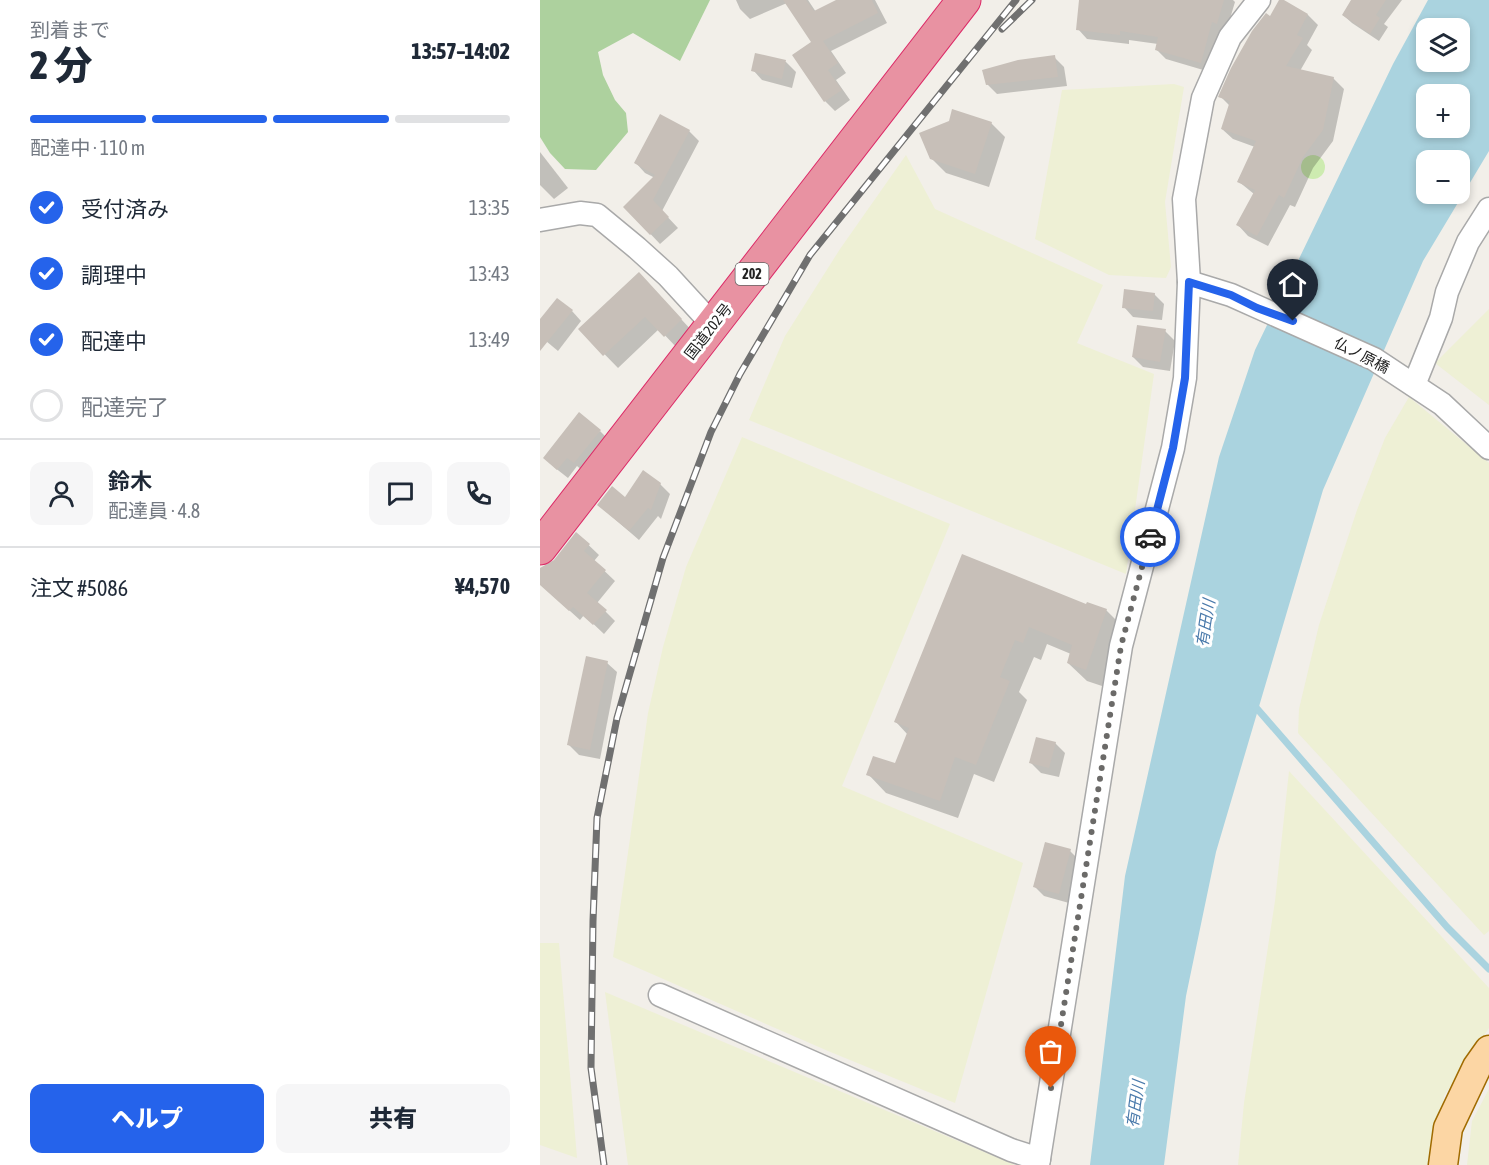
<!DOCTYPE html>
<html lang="ja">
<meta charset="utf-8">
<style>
body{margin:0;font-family:"Asap Condensed","Noto Sans JP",sans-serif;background:#f6f6f7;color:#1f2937;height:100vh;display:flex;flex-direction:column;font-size:22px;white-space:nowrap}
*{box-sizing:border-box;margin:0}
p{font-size:20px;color:#747a83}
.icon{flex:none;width:33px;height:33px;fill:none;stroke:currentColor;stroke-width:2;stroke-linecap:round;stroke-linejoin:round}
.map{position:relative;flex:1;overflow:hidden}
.sheet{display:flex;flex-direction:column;background:#fff;width:540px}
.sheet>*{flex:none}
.fabs{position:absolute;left:876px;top:18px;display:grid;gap:12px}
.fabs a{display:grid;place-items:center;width:54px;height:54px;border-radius:12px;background:#fff;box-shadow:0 3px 9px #0003;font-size:30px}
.pin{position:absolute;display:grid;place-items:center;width:51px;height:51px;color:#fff;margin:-62px -26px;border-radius:50% 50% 50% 0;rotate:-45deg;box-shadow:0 0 6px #0007}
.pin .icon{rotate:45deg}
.courier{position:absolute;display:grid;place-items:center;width:60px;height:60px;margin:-30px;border:4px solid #2563eb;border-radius:50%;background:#fff;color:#222;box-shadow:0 2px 8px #0007}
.summary em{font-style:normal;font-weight:800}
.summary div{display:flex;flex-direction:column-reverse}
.summary{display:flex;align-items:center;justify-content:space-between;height:102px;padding:0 30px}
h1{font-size:39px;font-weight:800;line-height:45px}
.bar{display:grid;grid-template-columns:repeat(4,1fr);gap:9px 6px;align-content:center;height:72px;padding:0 30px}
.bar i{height:8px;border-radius:4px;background:#e0e1e3}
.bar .on{background:#2563eb}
.bar p{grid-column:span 4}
.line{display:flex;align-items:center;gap:15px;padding:0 30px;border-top:2px solid #e0e1e3}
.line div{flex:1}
.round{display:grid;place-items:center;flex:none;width:63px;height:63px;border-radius:12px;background:#f6f6f7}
ol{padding:0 30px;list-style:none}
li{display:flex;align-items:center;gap:18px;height:66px}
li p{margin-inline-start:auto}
li .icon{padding:6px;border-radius:50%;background:#2563eb;color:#fff;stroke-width:4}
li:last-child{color:#747a83}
li i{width:33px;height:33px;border:3px solid #e0e1e3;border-radius:50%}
.button{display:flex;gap:12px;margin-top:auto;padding:12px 30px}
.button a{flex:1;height:69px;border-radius:12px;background:#2563eb;color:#fff;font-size:24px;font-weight:800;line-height:69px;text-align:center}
.button a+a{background:#f6f6f7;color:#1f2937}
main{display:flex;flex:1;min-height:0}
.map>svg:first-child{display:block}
.farmland{fill:#eef0d5}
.grass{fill:#cdebb0}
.forest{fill:#add19e}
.water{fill:#aad3df;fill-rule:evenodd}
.shadow{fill:#0003}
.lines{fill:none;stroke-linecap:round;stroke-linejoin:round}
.stream{stroke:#aad3df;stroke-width:7}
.building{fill:#c7bfb8}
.minor-casing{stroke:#a9a9a9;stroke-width:25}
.major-casing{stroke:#a06b00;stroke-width:31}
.highway-casing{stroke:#dc2a67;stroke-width:35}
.minor{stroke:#fff;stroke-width:22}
.major{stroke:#fcd6a4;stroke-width:28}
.highway{stroke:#e892a2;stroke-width:33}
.rail-casing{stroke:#707070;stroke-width:7}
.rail{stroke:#fff;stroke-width:4.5;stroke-dasharray:14;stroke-linecap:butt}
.done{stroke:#6b6a68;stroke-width:6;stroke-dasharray:0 10.8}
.route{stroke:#2563eb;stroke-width:8}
.labels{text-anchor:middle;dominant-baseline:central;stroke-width:6;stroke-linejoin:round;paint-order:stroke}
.shield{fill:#fff;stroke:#646464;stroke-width:1.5}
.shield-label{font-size:14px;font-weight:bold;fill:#222}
.street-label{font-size:15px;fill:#222;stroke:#fff}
.water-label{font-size:16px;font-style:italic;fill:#4a7aab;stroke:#fff}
</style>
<main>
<section class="sheet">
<div class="summary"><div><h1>2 分</h1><p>到着まで</p></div><em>13:57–14:02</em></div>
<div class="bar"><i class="on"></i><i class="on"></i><i class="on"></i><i></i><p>配達中 · 110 m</p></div>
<ol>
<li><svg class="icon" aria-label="check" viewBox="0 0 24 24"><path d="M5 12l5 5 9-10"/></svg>受付済み<p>13:35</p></li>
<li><svg class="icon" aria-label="check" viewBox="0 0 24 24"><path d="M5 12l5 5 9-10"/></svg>調理中<p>13:43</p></li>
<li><svg class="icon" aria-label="check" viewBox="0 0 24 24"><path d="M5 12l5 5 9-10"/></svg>配達中<p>13:49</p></li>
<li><i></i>配達完了</li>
</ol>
<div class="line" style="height:108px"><a class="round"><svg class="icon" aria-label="person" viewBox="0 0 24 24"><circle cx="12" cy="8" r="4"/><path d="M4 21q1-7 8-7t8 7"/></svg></a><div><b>鈴木</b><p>配達員 · 4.8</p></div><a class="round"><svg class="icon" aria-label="chat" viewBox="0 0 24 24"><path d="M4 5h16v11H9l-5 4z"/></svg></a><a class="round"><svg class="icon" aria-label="phone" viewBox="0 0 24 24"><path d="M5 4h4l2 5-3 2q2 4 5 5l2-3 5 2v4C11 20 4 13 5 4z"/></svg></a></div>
<div class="line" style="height:78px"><div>注文 #5086</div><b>¥4,570</b></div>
<div class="button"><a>ヘルプ</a><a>共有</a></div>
</section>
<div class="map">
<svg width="949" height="1165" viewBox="0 0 949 1165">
<rect width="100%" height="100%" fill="#f2efe9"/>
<g class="farmland">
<polygon points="634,84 644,87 625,202 631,267 626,278 569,275 495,239 522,90"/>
<polygon points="366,155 395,209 563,285 537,343 614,374 586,574 209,420 245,336 300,249"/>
<polygon points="949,309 949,405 895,363"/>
<polygon points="869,397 949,463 949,931 944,935 758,733 759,709 779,625 817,510 845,438"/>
<polygon points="202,437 410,524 302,786 483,863 415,1103 288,1051 73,957 108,713 123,647 146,567"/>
<polygon points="749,771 949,988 949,1028 904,1096 897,1165 698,1165 704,1103 735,901"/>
<polygon points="0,943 19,943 37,1158 0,1145"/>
<polygon points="65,992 475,1165 88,1165"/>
<polygon points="949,1089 949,1165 927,1165 932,1121"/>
</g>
<circle class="grass" cx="773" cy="167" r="12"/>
<polygon class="forest" points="0,0 170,0 140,61 93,33 58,52 63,75 75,100 86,113 88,132 56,170 25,169 10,153 0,137"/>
<path class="water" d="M888 0H949V151L883 261 783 490 676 852 646 996 624 1165H550L585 876 679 457 715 350 853 64ZM886 28H920V62H886ZM886 94H920V128H886ZM886 160H920V194H886Z"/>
<g class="shadow">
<polygon points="196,0 268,0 276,12 300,0 335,0 347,23 291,51 306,73 296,80 310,100 295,111 285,101 254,56 273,43 247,3 210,19 200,9"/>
<polygon points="541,0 693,0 695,2 686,32 670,72 626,59 616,49 618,44 589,40 589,44 547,39 538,29"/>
<polygon points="741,0 768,15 778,25 767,45 772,50 760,71 793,78 804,89 793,141 773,168 755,207 750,205 728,246 708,236 698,225 714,194 698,181 715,147 693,139 682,129 690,106 680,96"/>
<polygon points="813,0 862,0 844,24 848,27 839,41 812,23 803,15"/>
<polygon points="216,55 246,62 256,72 252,88 222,80 213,70"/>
<polygon points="514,57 524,67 527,86 457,94 447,84"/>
<polygon points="121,116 149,131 159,141 122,211 138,228 120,244 85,207 115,178 105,173 96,163"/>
<polygon points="451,123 465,137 449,187 406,173 392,159"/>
<polygon points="0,152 28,188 14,199 0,185"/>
<polygon points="112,288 155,334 138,349 119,329 78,368 40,329"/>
<polygon points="614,294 624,304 622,320 593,317 584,307"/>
<polygon points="32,311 41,321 18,351 0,336 0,321"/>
<polygon points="625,331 635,341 630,371 603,367 593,357"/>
<polygon points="60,431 70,441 44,472 37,466 28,478 14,467"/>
<polygon points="120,484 130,494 121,519 118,516 99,540 69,514 85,499"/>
<polygon points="37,534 59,555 54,561 75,581 57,603 75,621 64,634 44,615 40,620 0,584 0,570 16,561"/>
<polygon points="422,556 547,606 566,610 584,628 565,687 547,681 528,663 531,654 507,644 501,660 494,657 479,692 487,700 454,782 434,774 418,818 346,793 328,774 356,765 368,735 356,722"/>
<polygon points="67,663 77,672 60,759 39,755 29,745"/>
<polygon points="515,743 525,753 519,777 501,773 491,763"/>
<polygon points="530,851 540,861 529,903 504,896 494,886"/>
</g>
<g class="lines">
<polyline class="stream" points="713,704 907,927 949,969"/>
</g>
<g class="building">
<polygon points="243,0 266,0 274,11 296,0 332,0 338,13 283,41 298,63 288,70 302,90 284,102 252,55 271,42"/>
<polygon points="539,0 684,0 677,24 672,22 661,63 615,50 618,37 580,31 580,35 536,30"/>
<polygon points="739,0 744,0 768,14 757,35 763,38 746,66 794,77 783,130 763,157 744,198 739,195 717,236 696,225 715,190 697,182 716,141 681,129 690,101 678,97 691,68 712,31 726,13 730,16"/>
<polygon points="811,0 846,0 836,15 840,18 830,34 802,15"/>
<polygon points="215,53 246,60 242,79 211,71"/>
<polygon points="515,55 518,77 446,85 442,70 478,60"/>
<polygon points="412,109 452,122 435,174 390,159 379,133 409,121"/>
<polygon points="120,114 150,130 113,200 129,217 110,235 83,207 115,175 94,163"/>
<polygon points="99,272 142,319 124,337 105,317 63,356 38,329"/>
<polygon points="584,289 615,293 613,311 582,308"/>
<polygon points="17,298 33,310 0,351 0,319"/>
<polygon points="597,325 626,329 620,362 592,357"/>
<polygon points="39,412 61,430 34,463 27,458 17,470 3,458"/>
<polygon points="103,470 121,483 111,510 108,508 89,531 57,505 72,486 85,497"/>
<polygon points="36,532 50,544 44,551 66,570 47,593 67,610 53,625 33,607 29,611 0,585 0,568 14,560"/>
<polygon points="422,554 546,604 547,602 567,609 546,670 527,663 532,645 489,627 483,643 475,640 460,677 470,681 436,765 415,757 400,801 326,775 333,756 355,763 369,728 354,722"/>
<polygon points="46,656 68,661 50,750 27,745"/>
<polygon points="496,737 516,742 509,768 489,763"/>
<polygon points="505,842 531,849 519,894 493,887"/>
</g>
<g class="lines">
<defs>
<g id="minor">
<polyline points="0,220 40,213 57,215 97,248 128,276 173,325"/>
<polyline points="649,282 691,295 834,359 902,404 949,448"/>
<polyline points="874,385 901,318 907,292 928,242 949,209"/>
<polyline points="120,995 471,1150 499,1159"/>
<polyline points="498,1165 581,646 633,448 645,378 649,282 644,199 663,98 690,37 719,0"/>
</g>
<polyline id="major" points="903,1165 908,1128 937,1067 949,1050"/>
<polyline id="highway" points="0,548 424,0"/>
</defs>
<use href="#minor" class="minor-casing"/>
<use href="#major" class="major-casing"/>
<use href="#highway" class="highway-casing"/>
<use href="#minor" class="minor"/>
<use href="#major" class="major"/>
<use href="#highway" class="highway"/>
<defs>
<g id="rail">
<polyline points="462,29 492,0"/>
<polyline points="64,1165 51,1068 53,921 57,818 77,718 123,558 171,432 200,374 270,255 476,0"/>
</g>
</defs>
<use href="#rail" class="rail-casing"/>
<use href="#rail" class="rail"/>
</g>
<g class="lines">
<polyline class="done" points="511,1088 581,646 610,537"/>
<polyline class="route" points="610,537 633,448 645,378 649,282 691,295 717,308 753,321"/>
</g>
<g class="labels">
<rect class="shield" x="195.5" y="263" width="33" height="22" rx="4.5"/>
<g class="shield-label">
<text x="212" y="274">202</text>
</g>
<g class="street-label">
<text transform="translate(168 331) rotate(-52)">国道202号</text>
<text transform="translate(822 355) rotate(27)">仏ノ原橋</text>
</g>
<g class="water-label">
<text transform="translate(665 623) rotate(-81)">有田川</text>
<text transform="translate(595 1104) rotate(-82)">有田川</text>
</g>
</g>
</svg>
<div class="fabs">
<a><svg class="icon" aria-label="layers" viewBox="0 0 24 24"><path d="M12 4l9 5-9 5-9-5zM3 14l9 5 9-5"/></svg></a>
<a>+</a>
<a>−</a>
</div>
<div class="pin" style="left:511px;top:1088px;background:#ea580c"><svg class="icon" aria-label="bag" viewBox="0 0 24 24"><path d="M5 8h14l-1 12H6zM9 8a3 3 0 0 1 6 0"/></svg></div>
<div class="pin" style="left:753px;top:321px;background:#1f2937"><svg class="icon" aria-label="home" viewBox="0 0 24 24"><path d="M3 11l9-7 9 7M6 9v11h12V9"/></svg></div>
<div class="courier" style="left:610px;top:537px"><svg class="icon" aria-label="car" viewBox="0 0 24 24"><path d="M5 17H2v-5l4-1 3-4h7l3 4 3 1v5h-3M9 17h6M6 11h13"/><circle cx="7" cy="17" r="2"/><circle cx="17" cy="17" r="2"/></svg></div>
</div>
</main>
